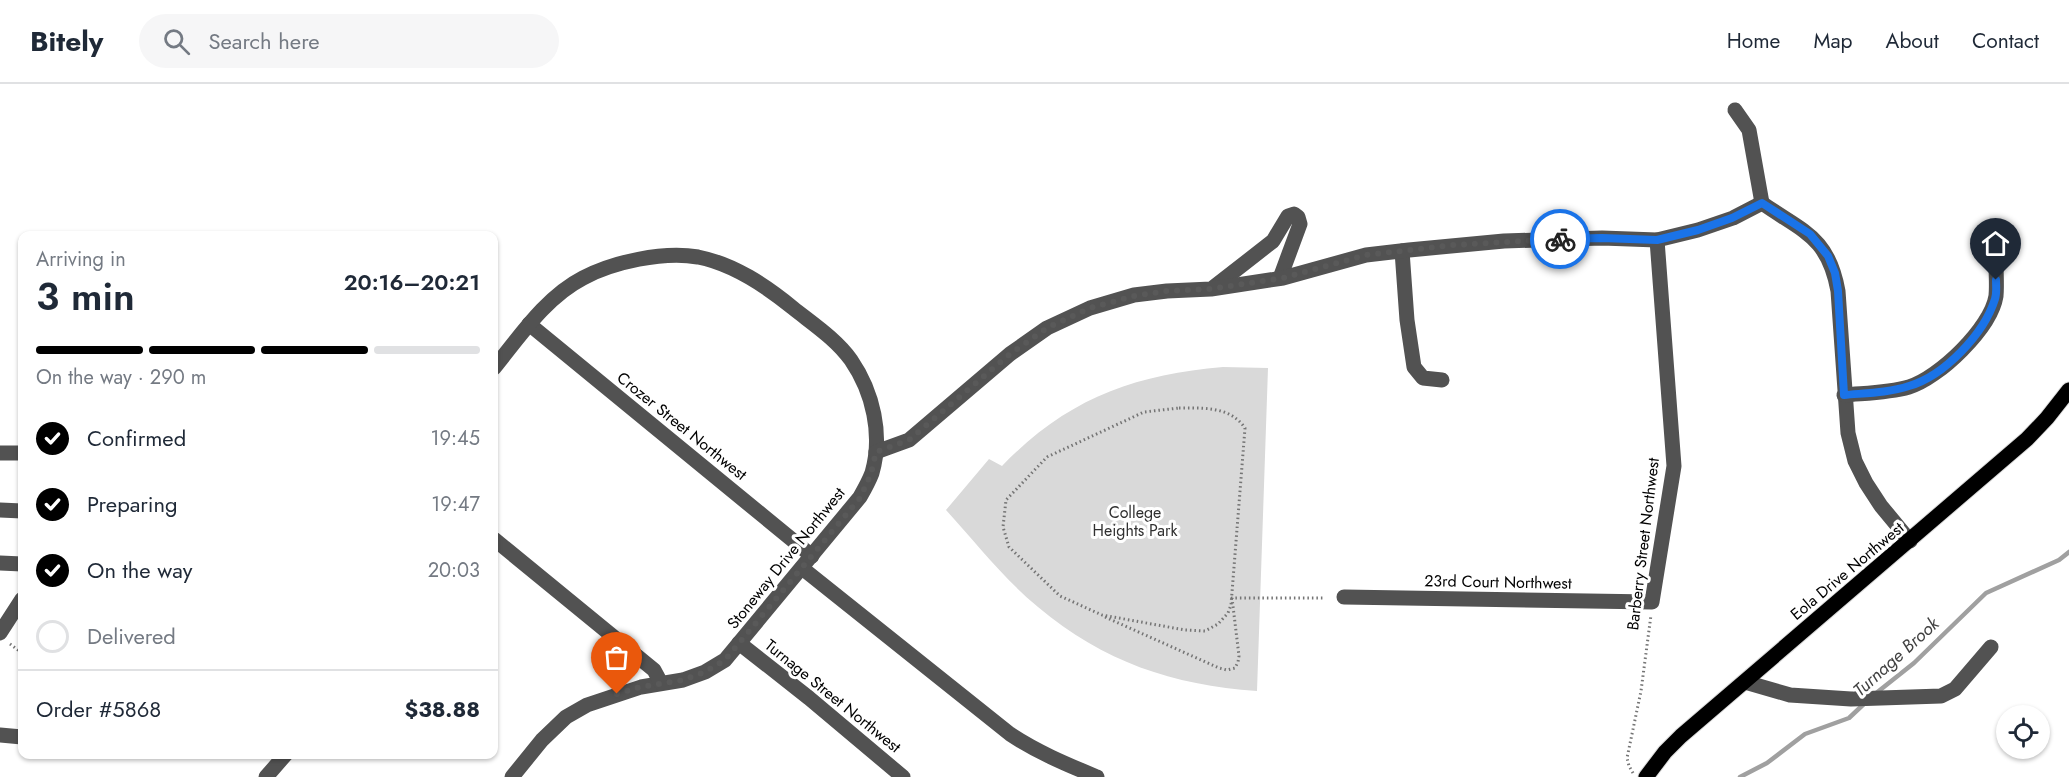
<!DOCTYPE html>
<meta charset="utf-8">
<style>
body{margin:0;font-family:Jost,sans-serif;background:#f6f6f7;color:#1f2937;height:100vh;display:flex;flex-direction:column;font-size:22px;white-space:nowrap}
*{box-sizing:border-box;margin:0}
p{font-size:20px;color:#747a83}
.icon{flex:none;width:33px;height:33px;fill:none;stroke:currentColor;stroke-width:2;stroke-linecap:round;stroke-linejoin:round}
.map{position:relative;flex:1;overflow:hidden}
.panel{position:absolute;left:18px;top:147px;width:480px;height:528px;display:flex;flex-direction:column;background:#fff;border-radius:12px;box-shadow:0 2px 4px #0004}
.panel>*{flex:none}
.tools{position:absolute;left:1996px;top:621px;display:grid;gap:12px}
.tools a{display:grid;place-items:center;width:54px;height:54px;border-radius:50%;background:#fff;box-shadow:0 2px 4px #0004;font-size:30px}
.pin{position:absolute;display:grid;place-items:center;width:51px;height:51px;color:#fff;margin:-62px -26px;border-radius:50% 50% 50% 0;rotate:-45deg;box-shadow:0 0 6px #0007}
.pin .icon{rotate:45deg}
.courier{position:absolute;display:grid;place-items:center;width:60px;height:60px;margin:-30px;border:4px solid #1a73e8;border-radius:50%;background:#fff;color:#222;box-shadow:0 2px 8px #0007}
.headline em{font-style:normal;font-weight:600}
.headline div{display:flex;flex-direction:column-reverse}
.headline{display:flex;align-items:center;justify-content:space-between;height:102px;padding:0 18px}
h1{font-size:39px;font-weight:600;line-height:45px}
.bar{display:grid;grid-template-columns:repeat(4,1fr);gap:9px 6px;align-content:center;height:72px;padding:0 18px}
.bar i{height:8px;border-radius:4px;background:#e0e1e3}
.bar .current{background:#000}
.bar p{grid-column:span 4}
.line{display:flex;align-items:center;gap:15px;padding:0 18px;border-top:2px solid #e0e1e3}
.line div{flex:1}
ol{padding:0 18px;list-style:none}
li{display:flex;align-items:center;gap:18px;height:66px}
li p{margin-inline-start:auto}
li .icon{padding:6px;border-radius:50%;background:#000;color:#fff;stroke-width:4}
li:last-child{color:#747a83}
li i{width:33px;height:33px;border:3px solid #e0e1e3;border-radius:50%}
header{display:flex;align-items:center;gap:36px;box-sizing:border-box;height:84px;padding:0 30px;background:#fff;border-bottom:2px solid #e0e1e3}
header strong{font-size:28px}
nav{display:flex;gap:33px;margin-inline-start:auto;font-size:21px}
.search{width:420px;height:54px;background:#f6f6f7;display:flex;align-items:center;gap:15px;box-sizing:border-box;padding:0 21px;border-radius:33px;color:#747a83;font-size:22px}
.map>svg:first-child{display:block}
.green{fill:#d9d9d9}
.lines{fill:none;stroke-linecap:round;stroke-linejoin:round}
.stream{stroke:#a0a0a0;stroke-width:4.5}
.major-casing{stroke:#dbdbdb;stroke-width:17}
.path{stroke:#747474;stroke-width:3;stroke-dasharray:1.5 3;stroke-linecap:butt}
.minor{stroke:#525252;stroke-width:15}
.major{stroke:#000;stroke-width:15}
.done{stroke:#595959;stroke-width:6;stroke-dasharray:0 10.8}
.route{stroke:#1a73e8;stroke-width:8}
.labels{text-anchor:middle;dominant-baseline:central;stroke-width:6;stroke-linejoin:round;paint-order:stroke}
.street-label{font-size:16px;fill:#000;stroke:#fff}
.park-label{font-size:16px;fill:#303030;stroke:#fff}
.water-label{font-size:18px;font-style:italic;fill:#414141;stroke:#fff}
</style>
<header>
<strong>Bitely</strong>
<div class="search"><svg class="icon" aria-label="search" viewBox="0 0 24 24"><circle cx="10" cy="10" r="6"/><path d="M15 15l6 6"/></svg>Search here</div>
<nav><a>Home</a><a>Map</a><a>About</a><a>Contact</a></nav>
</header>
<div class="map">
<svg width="2069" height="693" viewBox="0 0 2069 693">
<rect width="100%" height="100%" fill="#fff"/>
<path class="green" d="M1223 283 1268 284 1257 607C1172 601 1104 578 1038 523 1004 495 976 459 946 426L989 375 1002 382C1067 315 1132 291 1223 283Z"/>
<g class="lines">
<g class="stream">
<polyline points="1875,610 1914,579 1986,509 2059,476 2069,468"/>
<polyline points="1740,693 1767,679 1805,650 1849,634 1866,618"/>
</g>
<defs>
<polyline id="major" points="1646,693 1665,668 1681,652 2027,355 2047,334 2069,306"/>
</defs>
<use href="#major" class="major-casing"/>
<g class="path">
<path d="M1179 324C1203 324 1230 322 1245 344L1231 521 1228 529 1218 540 1205 547 1185 546 1102 531 1060 512 1009 463 1003 443 1006 416 1047 373 1144 328Z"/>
<polyline points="1105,533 1219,584 1227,586 1235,584 1238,578 1239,572 1232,514 1324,514"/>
<polyline points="10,560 22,569"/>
<polyline points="1633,689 1629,682 1627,674 1641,607 1651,531"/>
</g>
<g class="minor">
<polyline points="1735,26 1749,46 1762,119"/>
<path d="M1762 119C1803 148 1828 152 1838 207L1848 349 1855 377 1866 399 1881 422 1910 457"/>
<polyline points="1402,167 1407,236 1414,283 1423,294 1442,296"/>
<polyline points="1214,203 1273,157 1288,132 1294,130 1298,133 1300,140 1280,194"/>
<polyline points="529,240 812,472"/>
<path d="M494 284C520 252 546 213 583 194 613 178 663 167 698 173 734 180 766 202 793 224 813 240 836 255 851 276 873 308 883 351 872 389 869 397 864 406 860 413L725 576 705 588 683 596 641 603 587 621 566 633 542 656 512 693"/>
<path d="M1844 311C1866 309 1888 309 1909 303 1939 294 1991 244 1996 212 1997 201 1996 190 1996 179"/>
<polyline points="876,368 909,356 1010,270 1047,244 1090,224 1134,211 1167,207 1211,205 1283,194 1366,171 1409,166 1504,157 1602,154 1657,156 1698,146 1733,134 1762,119"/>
<polyline points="0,369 22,369"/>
<polyline points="0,426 22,427"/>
<polyline points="494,455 654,586 661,599"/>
<polyline points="0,479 22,480"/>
<path d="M802 484 1010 650C1037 668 1066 680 1097 693"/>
<polyline points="1344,513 1652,518 1674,382 1657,156"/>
<polyline points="0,549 22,515"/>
<polyline points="739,559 809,614 903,693"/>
<polyline points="1745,598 1790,611 1851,615 1941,612 1955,605 1991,563"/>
<polyline points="0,651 22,653"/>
<polyline points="266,693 286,670"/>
</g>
<use href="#major" class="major"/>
</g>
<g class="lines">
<polyline class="done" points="617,610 640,603 683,596 705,588 725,576 860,414 871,390 876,368 909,356 1010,270 1047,244 1090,224 1134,212 1167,207 1211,205 1283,194 1366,171 1453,161 1560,155"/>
<path class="route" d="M1560 155 1602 154 1657 156 1698 146 1732 134 1762 119 1810 150 1828 172 1835 189 1838 207 1844 311C1866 309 1888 309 1909 302 1944 292 1984 250 1995 215 1997 209 1996 202 1996 196"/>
</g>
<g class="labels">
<g class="street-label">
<text transform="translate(682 342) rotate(39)">Crozer Street Northwest</text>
<text transform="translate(1643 460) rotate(-83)">Barberry Street Northwest</text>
<text transform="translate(786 474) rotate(-51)">Stoneway Drive Northwest</text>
<text transform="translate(1847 487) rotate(-40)">Eola Drive Northwest</text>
<text transform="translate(1498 498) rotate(1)">23rd Court Northwest</text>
<text transform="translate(833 612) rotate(39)">Turnage Street Northwest</text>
</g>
<g class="park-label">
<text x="1135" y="428">College<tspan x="1135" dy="18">Heights Park</tspan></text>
</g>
<g class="water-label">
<text transform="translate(1896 573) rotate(-42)">Turnage Brook</text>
</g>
</g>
</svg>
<div class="tools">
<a><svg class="icon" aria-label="locate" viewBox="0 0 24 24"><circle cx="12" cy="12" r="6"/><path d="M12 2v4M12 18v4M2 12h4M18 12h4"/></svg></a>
</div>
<div class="pin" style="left:617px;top:610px;background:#ea580c"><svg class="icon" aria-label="bag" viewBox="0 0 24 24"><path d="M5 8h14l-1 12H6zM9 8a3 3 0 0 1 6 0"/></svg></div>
<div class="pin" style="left:1996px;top:196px;background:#1f2937"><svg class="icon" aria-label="home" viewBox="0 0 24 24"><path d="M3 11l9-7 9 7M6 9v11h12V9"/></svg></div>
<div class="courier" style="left:1560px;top:155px"><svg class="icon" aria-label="bike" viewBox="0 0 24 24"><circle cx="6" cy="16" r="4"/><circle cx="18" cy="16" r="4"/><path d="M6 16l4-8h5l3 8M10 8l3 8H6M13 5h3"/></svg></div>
<section class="panel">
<div class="headline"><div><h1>3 min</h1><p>Arriving in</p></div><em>20:16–20:21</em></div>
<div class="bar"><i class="current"></i><i class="current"></i><i class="current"></i><i></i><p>On the way · 290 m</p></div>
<ol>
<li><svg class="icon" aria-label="check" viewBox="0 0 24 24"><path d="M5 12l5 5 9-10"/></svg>Confirmed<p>19:45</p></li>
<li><svg class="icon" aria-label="check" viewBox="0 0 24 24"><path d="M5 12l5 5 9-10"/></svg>Preparing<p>19:47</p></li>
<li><svg class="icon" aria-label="check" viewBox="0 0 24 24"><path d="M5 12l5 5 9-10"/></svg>On the way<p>20:03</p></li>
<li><i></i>Delivered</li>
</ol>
<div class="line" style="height:78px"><div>Order #5868</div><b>$38.88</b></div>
</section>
</div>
